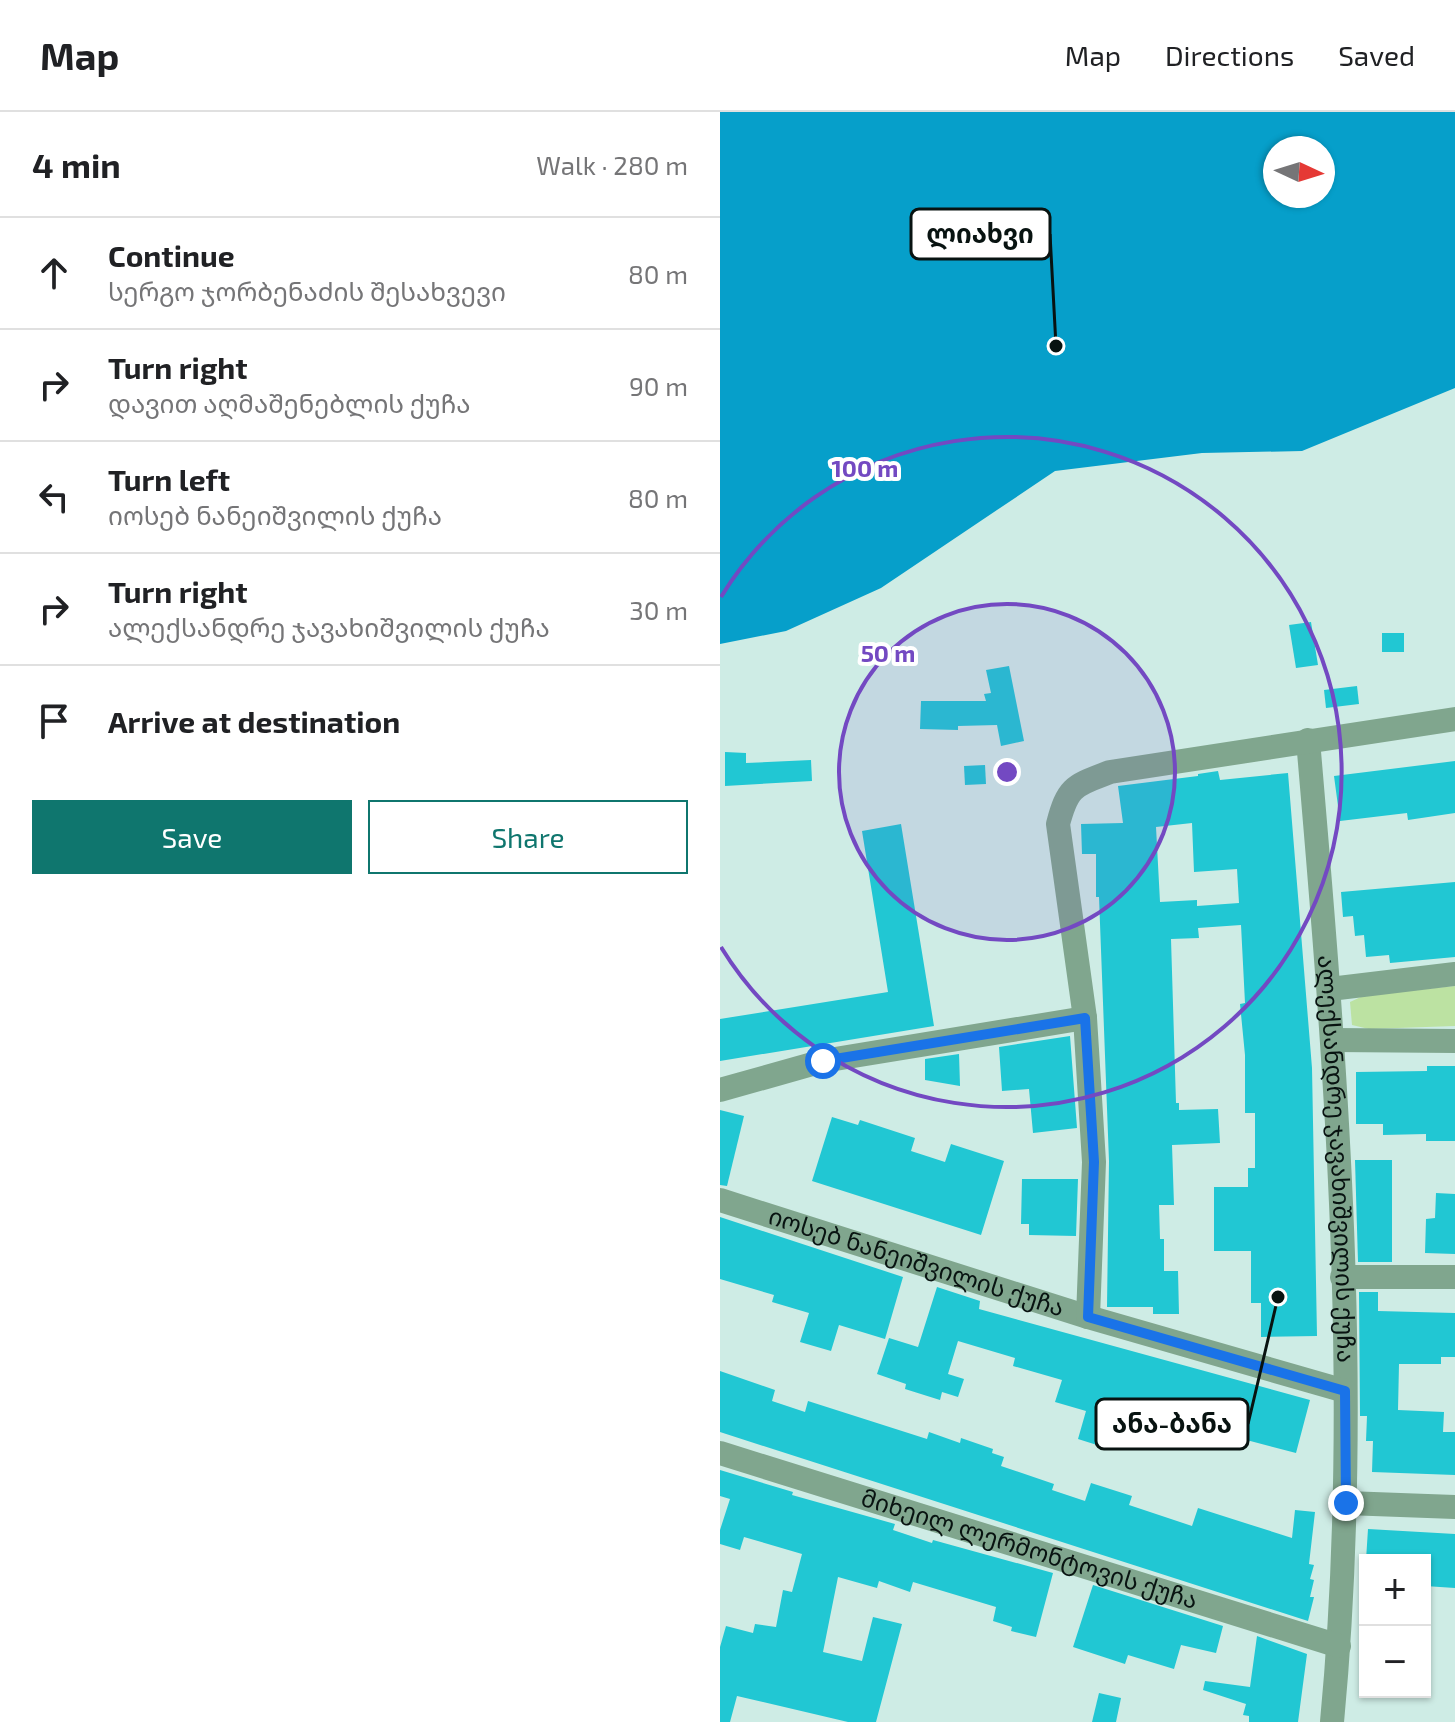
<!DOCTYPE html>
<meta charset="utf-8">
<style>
:root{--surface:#fff;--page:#f2f2f2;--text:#202124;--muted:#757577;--line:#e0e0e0;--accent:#0f766e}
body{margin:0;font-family:"Exo 2","Noto Sans Georgian",sans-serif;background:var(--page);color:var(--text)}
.controls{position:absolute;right:24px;bottom:24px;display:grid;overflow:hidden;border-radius:0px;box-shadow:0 2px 6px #0004}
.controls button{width:72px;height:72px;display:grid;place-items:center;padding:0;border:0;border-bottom:2px solid var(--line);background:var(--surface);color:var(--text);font:40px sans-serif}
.compass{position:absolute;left:543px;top:24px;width:72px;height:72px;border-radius:50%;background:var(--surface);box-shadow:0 2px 6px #0004;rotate:94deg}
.stop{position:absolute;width:24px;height:24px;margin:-18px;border:6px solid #1a73e8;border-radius:50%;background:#fff}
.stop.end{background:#1a73e8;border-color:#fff;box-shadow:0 2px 8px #0008}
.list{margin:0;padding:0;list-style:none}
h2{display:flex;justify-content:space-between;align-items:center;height:104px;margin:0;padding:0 32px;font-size:34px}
h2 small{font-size:26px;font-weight:400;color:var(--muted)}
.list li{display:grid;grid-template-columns:52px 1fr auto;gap:24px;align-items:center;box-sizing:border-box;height:112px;padding:0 32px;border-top:2px solid var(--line)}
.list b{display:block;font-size:30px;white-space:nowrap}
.list p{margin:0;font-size:26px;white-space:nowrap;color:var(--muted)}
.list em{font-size:26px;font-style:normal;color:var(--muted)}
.actions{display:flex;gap:16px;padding:24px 32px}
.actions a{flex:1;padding:18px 0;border:2px solid var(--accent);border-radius:0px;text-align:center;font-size:28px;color:var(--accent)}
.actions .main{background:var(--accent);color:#fff}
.icon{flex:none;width:44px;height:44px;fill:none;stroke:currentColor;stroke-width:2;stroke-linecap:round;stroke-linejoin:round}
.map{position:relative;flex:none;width:735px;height:1610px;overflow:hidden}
header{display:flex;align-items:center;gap:48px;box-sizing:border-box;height:112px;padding:0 40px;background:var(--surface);border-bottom:2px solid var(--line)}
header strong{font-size:38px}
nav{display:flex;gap:44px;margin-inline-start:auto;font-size:28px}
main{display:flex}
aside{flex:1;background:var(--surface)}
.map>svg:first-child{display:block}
.green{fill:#bce2a2}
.water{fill:#069fca;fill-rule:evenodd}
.building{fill:#21c7d3;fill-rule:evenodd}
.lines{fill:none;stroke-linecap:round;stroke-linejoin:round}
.minor{stroke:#80a68e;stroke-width:24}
.route{stroke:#1a73e8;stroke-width:10}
.ring{fill:none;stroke:#7349c2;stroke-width:4}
.labels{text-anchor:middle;stroke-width:8;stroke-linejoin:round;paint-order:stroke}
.street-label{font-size:24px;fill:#081311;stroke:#fff}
.centre{fill:#7349c2;stroke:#fff;stroke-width:4}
.ring-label{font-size:24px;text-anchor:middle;font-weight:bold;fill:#7349c2;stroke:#fff;stroke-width:8;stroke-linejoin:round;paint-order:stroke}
.leader{fill:none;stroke:#081311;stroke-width:3}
.callout-dot{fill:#081311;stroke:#fff;stroke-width:3}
.callout{fill:#fff;stroke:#081311;stroke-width:3}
.callout-label{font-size:26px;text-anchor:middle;font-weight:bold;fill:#081311}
</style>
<header>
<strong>Map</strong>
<nav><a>Map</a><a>Directions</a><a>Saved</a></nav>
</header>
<main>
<aside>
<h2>4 min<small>Walk · 280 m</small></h2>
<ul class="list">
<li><svg class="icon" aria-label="ahead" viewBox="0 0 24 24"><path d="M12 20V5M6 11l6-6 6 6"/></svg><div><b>Continue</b><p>სერგო ჯორბენაძის შესახვევი</p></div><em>80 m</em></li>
<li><svg class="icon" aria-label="right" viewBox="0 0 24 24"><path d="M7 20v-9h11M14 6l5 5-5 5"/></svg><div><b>Turn right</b><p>დავით აღმაშენებლის ქუჩა</p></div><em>90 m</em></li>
<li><svg class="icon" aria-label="left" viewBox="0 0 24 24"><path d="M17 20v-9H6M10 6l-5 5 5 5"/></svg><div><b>Turn left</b><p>იოსებ ნანეიშვილის ქუჩა</p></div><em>80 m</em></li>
<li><svg class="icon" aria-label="right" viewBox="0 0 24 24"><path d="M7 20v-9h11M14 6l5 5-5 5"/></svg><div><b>Turn right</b><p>ალექსანდრე ჯავახიშვილის ქუჩა</p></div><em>30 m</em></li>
<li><svg class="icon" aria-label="arrive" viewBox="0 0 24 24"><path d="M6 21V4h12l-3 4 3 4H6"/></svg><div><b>Arrive at destination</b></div></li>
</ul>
<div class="actions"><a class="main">Save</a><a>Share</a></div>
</aside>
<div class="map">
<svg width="735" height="1610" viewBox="0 0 735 1610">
<rect width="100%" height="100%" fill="#ceece5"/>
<path class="green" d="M735,874V914L649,917L632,913L630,890L645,883Z"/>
<path class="water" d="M0,0H735V276L582,339L482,341L335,359L161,476L66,519L0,532ZM555,36H603V84H555Z"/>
<g class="building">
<path d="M591,510L598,553L576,556L569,513Z"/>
<rect x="662" y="521" width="22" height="19"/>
<path d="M289,554L304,629L281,634L277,613L238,614V618L200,617L201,589H266L264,582L271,581L266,558Z"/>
<path d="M637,574L639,592L606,596L604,578Z"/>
<path d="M5,640L26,641V651L91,648L92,669L5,674Z"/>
<path d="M735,649V701L688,708L687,701L620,709L614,664Z"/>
<path d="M265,653L266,672L245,673L244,654Z"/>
<path d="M498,659L500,668L568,661L592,956L597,1224L541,1225V1191H531V1139H494V1075H528V1056H535V1001H525V943L520,892L525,891L521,813L478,816L479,826L451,827L456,991H459V998L498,997L500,1031L452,1033L454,1093H439L440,1127H444V1159H458L459,1202H433V1195H387L389,1049L379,785H376V742H362L361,712L403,711L398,674L478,664V662ZM472,711L474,760L517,757L519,791L477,794V788L440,790L436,715Z"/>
<path d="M181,712L214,914L0,949V907L168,880L142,719Z"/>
<path d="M735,770V845L670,851L669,843L646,845L644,823L635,824L633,804L623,805L621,780Z"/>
<path d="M350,924L357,1016L313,1021L309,977L282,979L279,935Z"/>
<path d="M239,942L240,974L205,968V947Z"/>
<path d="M707,954H735V1029H706V1022L663,1023V1012H636V960L707,959Z"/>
<path d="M0,998L24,1004L7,1074L0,1073Z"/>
<path d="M112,1005L138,1013L140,1008L195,1026L191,1039L225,1050L231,1032L284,1049L261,1123L92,1069Z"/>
<path d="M635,1048H672V1150H638Z"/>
<path d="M302,1067H358L356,1124L309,1123V1112H301Z"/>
<path d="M716,1081L735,1082V1142L705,1141L706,1107L715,1106Z"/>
<path d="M0,1105L183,1165L165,1227L119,1213L111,1239L80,1230L89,1201L52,1190L54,1183L0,1167Z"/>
<path d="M217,1175L260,1189L259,1197L590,1288L576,1341L519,1326L516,1338L492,1332L493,1328L386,1301L377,1333L358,1327L366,1299L335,1290L342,1268L293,1254L295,1246L238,1229L228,1262L244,1267L238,1285L222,1280L220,1288L185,1277L186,1272L157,1262L169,1226L198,1235Z"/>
<path d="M639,1180H658V1199L735,1201V1245H721V1252H679L678,1298L724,1300L723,1320H735V1363L652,1360L653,1329H646L647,1304H640Z"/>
<path d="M0,1259L55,1278L52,1289L85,1300L88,1289L207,1327L209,1320L240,1331L241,1326L273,1337L272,1341L284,1345L281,1354L334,1372L332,1378L365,1389L371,1371L412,1384L409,1393L472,1414L478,1396L572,1426L575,1398L595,1400L589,1452L594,1453L590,1467L594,1468L590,1485H594L588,1509L0,1320Z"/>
<path d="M0,1358L73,1380L72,1383L175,1412L173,1418L212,1431L213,1428L333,1461L316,1525L291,1519L292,1515L273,1509L276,1495L193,1470L190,1480L159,1469L157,1476L118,1465L103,1540L142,1549L153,1505L182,1512L156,1610H128L17,1584L10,1610H0V1535L6,1514L33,1521L35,1512L56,1515L63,1478L72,1480L82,1442L24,1425L20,1438L0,1432V1418L10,1387L0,1384Z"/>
<path d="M648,1417L735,1422V1476L705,1474V1448H646Z"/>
<path d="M373,1473L503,1514L496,1541L461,1533L454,1557L408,1543L405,1552L353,1535Z"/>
<path d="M537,1524L587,1542L578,1610H529V1604L523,1603L526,1592L483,1578L485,1569L530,1575Z"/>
<path d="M379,1581L401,1586L396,1610H372Z"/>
</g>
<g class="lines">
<g class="minor">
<path id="s1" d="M588,628C616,953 643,1284 612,1610"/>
<path d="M610,877L735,862"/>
<path d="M614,928L735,929"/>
<path d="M0,978L103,949L365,906"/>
<path id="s2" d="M0,1088L368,1205L625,1279"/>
<path d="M622,1165H735"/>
<path d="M368,1205L374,1050L365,906L338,712C348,674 354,674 390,660L735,607"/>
<path id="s3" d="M0,1341L619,1534"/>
<path d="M626,1391L735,1395"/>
</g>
</g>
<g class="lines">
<path class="route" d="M103,949L365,906L374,1050L368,1205L625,1279L626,1391"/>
</g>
<circle cx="287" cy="660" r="168" fill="#7349c2" fill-opacity=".12"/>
<g class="ring">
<circle cx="287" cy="660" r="168"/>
<path d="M1 485A335 335 0 1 1 1 835"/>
</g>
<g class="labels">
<g class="street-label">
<text dy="8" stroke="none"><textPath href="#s1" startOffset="420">ალექსანდრე ჯავახიშვილის ქუჩა</textPath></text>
<text dy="8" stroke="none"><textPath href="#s2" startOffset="206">იოსებ ნანეიშვილის ქუჩა</textPath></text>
<text dy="8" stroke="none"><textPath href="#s3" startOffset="324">მიხეილ ლერმონტოვის ქუჩა</textPath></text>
</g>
</g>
<circle cx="287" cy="660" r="12" class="centre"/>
<g class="ring-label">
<text x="145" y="365">100 m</text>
<text x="168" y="550">50 m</text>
</g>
<path class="leader" d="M336 234L330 122M558 1185L528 1312"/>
<g class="callout-dot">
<circle cx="336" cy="234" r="8"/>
<circle cx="558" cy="1185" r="8"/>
</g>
<g class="callout">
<rect x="191" y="97" width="139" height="50" rx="8"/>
<rect x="376" y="1287" width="152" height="50" rx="8"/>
</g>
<g class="callout-label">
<text x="260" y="131">ლიახვი</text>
<text x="452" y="1321">ანა-ბანა</text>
</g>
</svg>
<div class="controls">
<button>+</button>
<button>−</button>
</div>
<svg class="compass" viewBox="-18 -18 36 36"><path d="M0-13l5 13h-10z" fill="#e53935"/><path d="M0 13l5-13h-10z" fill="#757577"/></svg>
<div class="stop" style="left:103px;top:949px"></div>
<div class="stop end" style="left:626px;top:1391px"></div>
</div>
</main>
